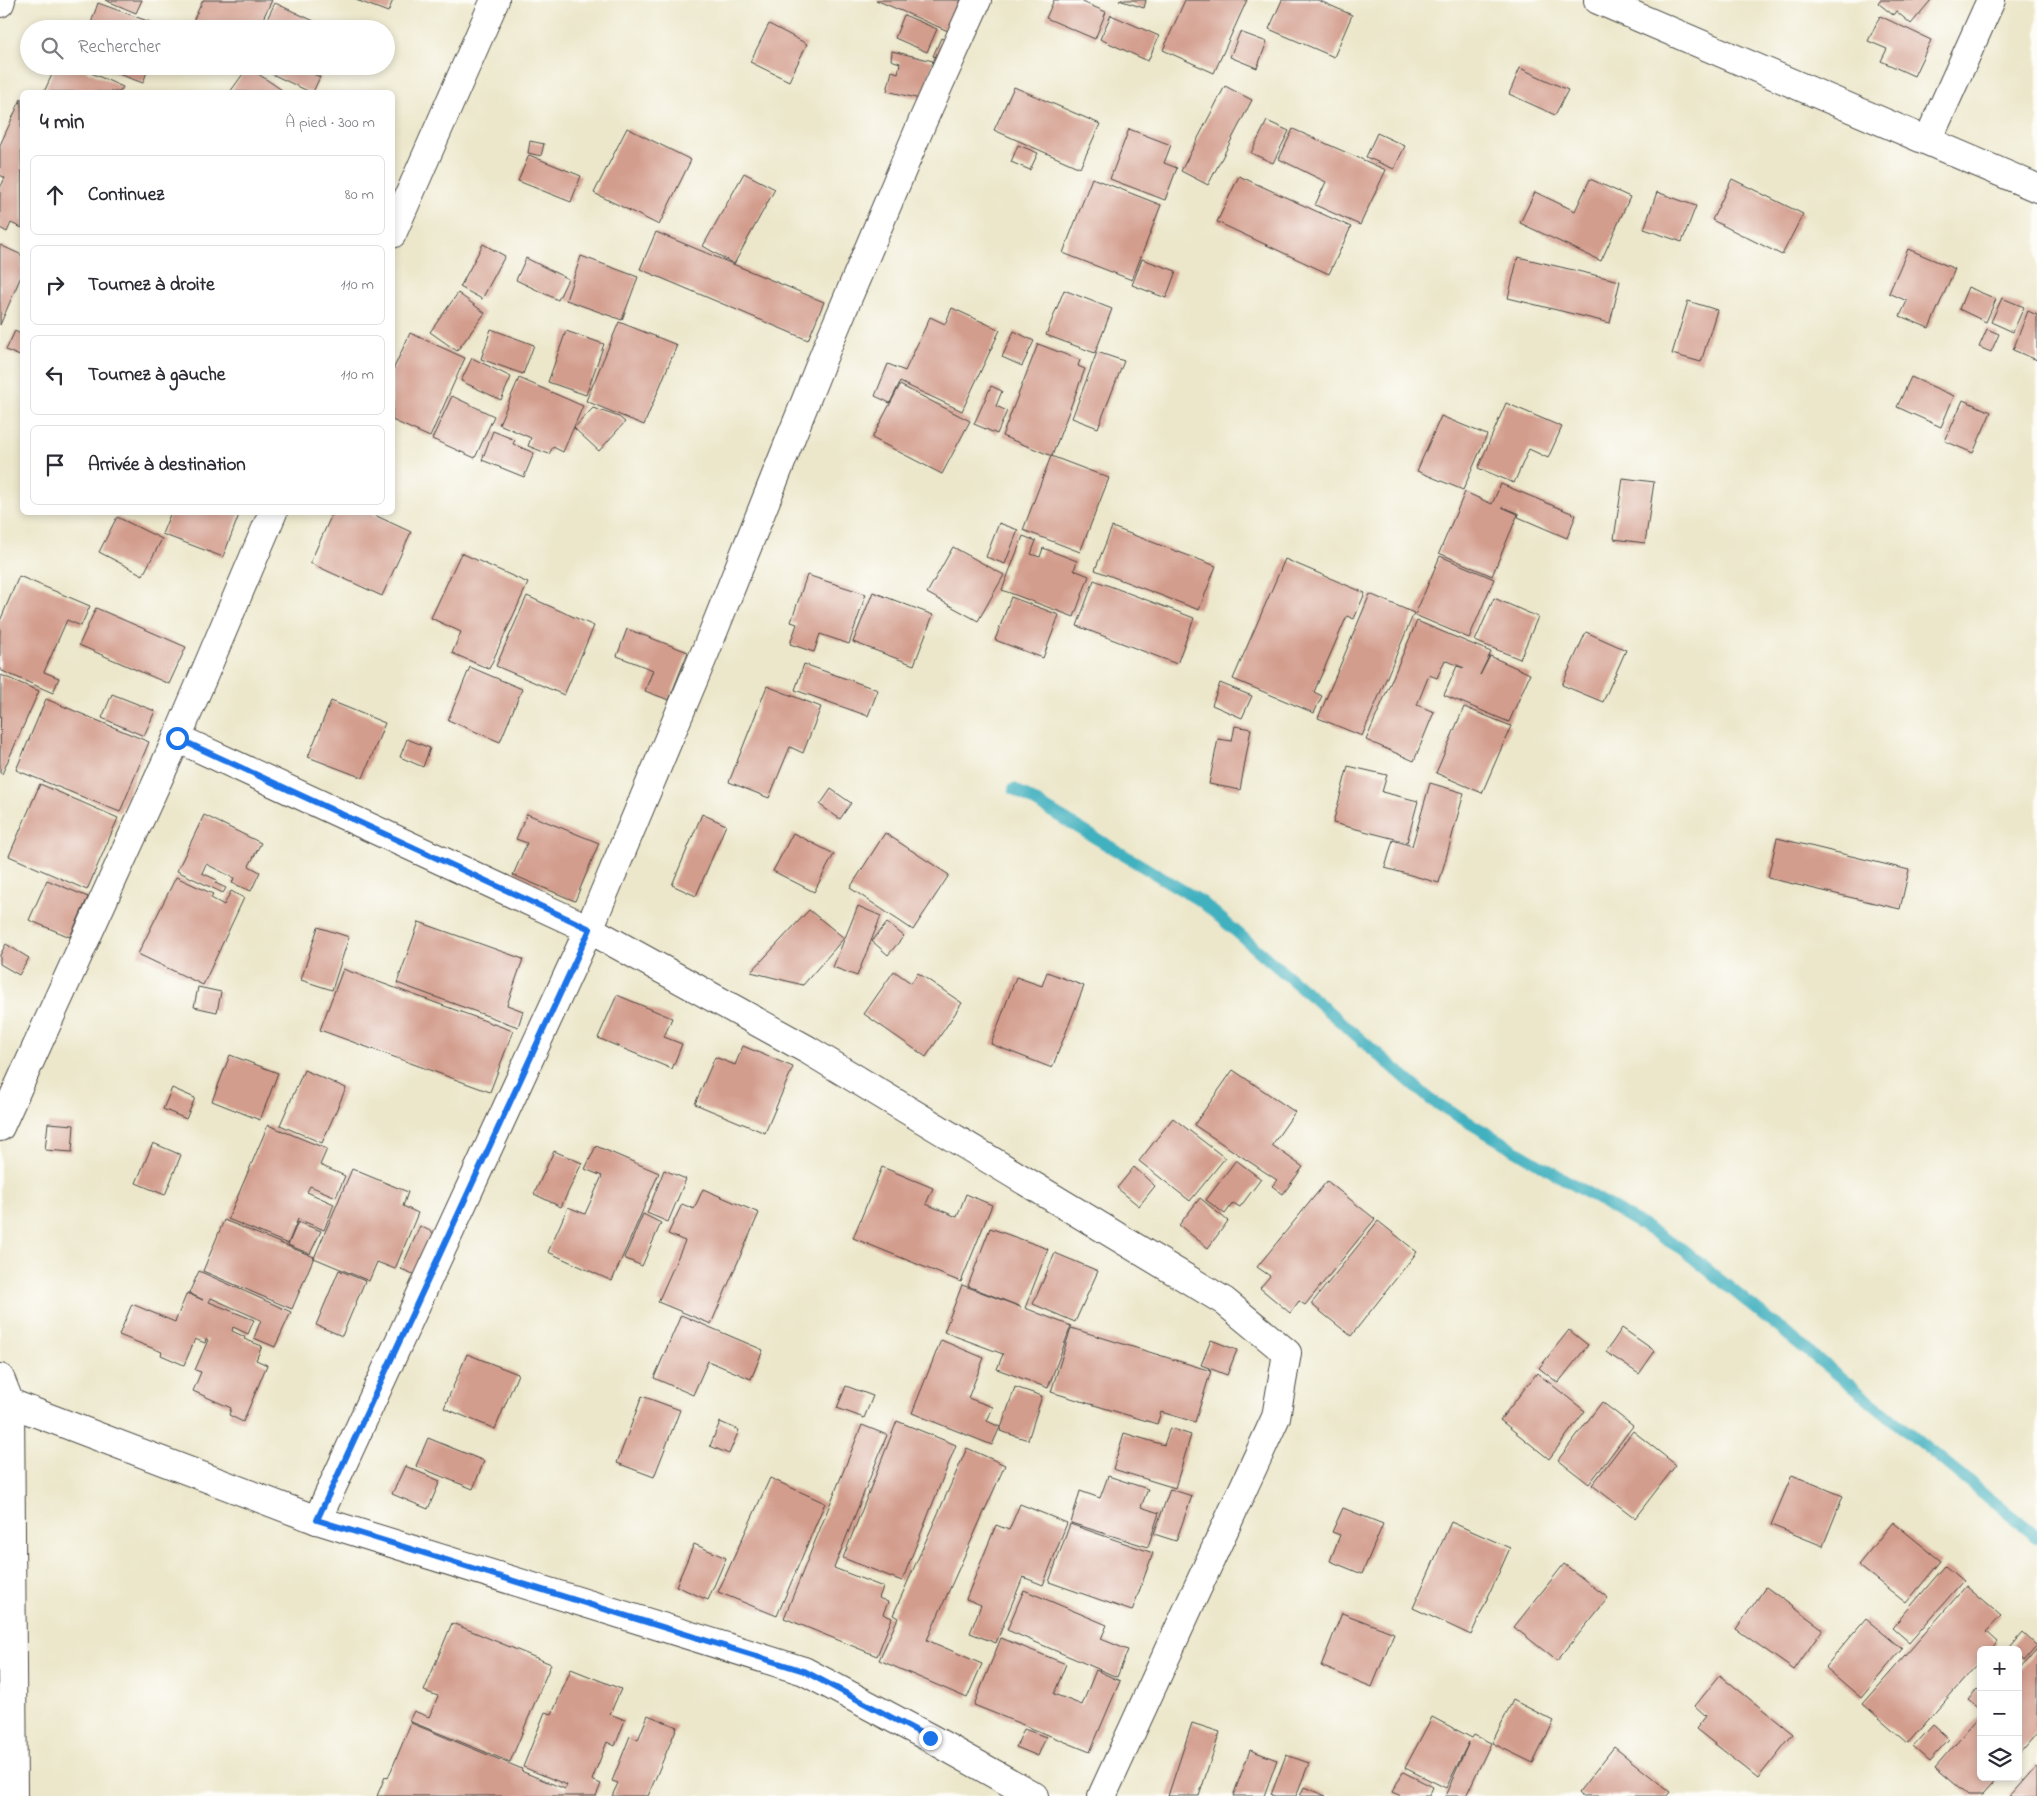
<!DOCTYPE html>
<html lang="fr">
<meta charset="utf-8">
<style>
:root{--surface:#fff;--page:#f7f7f7;--text:#2b2b33;--muted:#7c7c81;--line:#e1e1e2}
body{margin:0;font-family:"Indie Flower",sans-serif;background:var(--page);color:var(--text)}
.controls{position:absolute;right:15px;bottom:15px;display:grid;overflow:hidden;border-radius:8px;box-shadow:0 2px 8px #0003}
.controls button{width:45px;height:45px;display:grid;place-items:center;padding:0;border:0;border-bottom:1px solid var(--line);background:var(--surface);color:var(--text);font:25px sans-serif}
.stop{position:absolute;width:15px;height:15px;margin:-11px;border:4px solid #1a73e8;border-radius:50%;background:#fff}
.stop.end{background:#1a73e8;border-color:#fff;box-shadow:0 1px 5px #0008}
.list{margin:0;padding:0;list-style:none}
h2{display:flex;justify-content:space-between;align-items:center;height:65px;margin:0;padding:0 20px;font-size:21px}
h2 small{font-size:16px;font-weight:400;color:var(--muted)}
.list li{display:grid;grid-template-columns:32px 1fr auto;gap:15px;align-items:center;box-sizing:border-box;height:80px;margin:0 10px 10px;padding:0 10px;border:1px solid var(--line);border-radius:8px}
.list b{display:block;font-size:19px;white-space:nowrap}
.list em{font-size:16px;font-style:normal;color:var(--muted)}
.icon{flex:none;width:28px;height:28px;fill:none;stroke:currentColor;stroke-width:2;stroke-linecap:round;stroke-linejoin:round}
.map{position:relative;flex:none;width:2037px;height:1796px;overflow:hidden}
.search{position:absolute;background:var(--surface);box-shadow:0 2px 8px #0003;left:20px;top:20px;width:375px;height:55px;display:flex;align-items:center;gap:12px;box-sizing:border-box;padding:0 18px;border-radius:28px;color:var(--muted);font-size:19px}
.panel{position:absolute;background:var(--surface);box-shadow:0 2px 8px #0003;left:20px;top:90px;width:375px;height:425px;border-radius:8px}
.map>svg:first-child{display:block}
.lines{fill:none;stroke-linecap:round;stroke-linejoin:round}
.stream{stroke:#43b1bf;stroke-width:12}
.building{fill:#d39d8d}
.street-casing{stroke:#484743;stroke-width:30}
.street{stroke:#fff;stroke-width:28}
.route{stroke:#1a73e8;stroke-width:6}
</style>
<div class="map">
<svg width="2037" height="1796" viewBox="0 0 2037 1796">
<rect width="100%" height="100%" fill="#fdfcf7"/>
<filter id="ink" filterUnits="userSpaceOnUse"><feTurbulence type="fractalNoise" baseFrequency=".02" numOctaves="2"/><feDisplacementMap in="SourceGraphic" scale="10" xChannelSelector="R" yChannelSelector="G"/><feConvolveMatrix kernelMatrix="1 2 1 2 8 2 1 2 1" color-interpolation-filters="sRGB"/></filter>
<filter id="wash" filterUnits="userSpaceOnUse"><feTurbulence type="fractalNoise" baseFrequency=".0096" numOctaves="4" result="noise"/><feDisplacementMap in="SourceGraphic" scale="20" xChannelSelector="R" yChannelSelector="G"/><feGaussianBlur stdDeviation="1.12" result="paint"/><feColorMatrix in="noise" values="0 0 0 0 0 0 0 0 0 0 0 0 0 0 0 0 0 1.4 0 .05"/><feComposite in="paint" operator="in"/></filter>
<g filter="url(#wash)">
<rect width="100%" height="100%" fill="#ece7cb"/>
<g class="lines">
<path class="stream" d="M1014,789L1202,902L1431,1100L1682,1249L2037,1537"/>
</g>
<g id="blocks">
<g class="building">
<path d="M105,0H142L136,13Z"/>
<path d="M203,0H272L258,29H199L197,28L199,23L193,21Z"/>
<path d="M356,0H393L388,12Z"/>
<path d="M876,0H961L948,31Z"/>
<path d="M1054,0H1078L1106,12L1095,39L1046,18Z"/>
<path d="M1119,0H1146L1144,8Z"/>
<path d="M1185,0H1247L1214,73L1163,50Z"/>
<path d="M1282,0H1318L1352,15L1334,57L1269,29Z"/>
<path d="M1880,0H1931L1911,24L1896,11L1893,15L1878,3Z"/>
<path d="M98,3L164,27L163,29H89Z"/>
<path d="M275,3L331,29H262Z"/>
<path d="M904,15L937,29L927,52L895,38Z"/>
<path d="M1111,15L1159,36L1148,61L1100,39Z"/>
<path d="M1880,16L1931,40L1914,76L1881,61L1887,49L1868,41Z"/>
<path d="M769,24L807,44L789,81L750,62Z"/>
<path d="M1240,32L1267,42L1257,68L1230,57Z"/>
<path d="M941,38L952,43L945,60L933,56Z"/>
<path d="M892,51L933,61L924,100L887,91L892,71L898,73L900,63L891,60Z"/>
<path d="M56,66H75L123,87L120,92H44Z"/>
<path d="M97,66H149L143,83Z"/>
<path d="M255,66H305L303,69L320,77L313,92H310Z"/>
<path d="M248,67L282,90L281,92H230Z"/>
<path d="M1520,68L1568,90L1555,115L1509,94Z"/>
<path d="M1225,86L1252,100L1208,185L1181,171Z"/>
<path d="M1014,87L1100,124L1080,168L994,130Z"/>
<path d="M21,99L22,228L11,223L7,232L0,228V188L5,178L0,175V145Z"/>
<path d="M1267,121L1289,131L1273,163L1251,153Z"/>
<path d="M627,128L691,160L659,225L594,193Z"/>
<path d="M1129,129L1171,145L1164,163L1177,168L1165,200L1110,179Z"/>
<path d="M1293,129L1386,170L1360,225L1315,205L1326,182L1279,159Z"/>
<path d="M1377,133L1405,146L1394,169L1366,157Z"/>
<path d="M530,141L544,144L541,156L528,153Z"/>
<path d="M1018,145L1038,153L1030,170L1011,162Z"/>
<path d="M529,155L581,176L571,202L518,181Z"/>
<path d="M744,173L775,189L734,264L703,246Z"/>
<path d="M1239,176L1351,227L1329,274L1217,222Z"/>
<path d="M1092,178L1161,205L1132,280L1063,253Z"/>
<path d="M1590,179L1630,197L1601,261L1520,223L1535,192L1575,211Z"/>
<path d="M1732,179L1803,214L1782,255L1712,220Z"/>
<path d="M1657,192L1696,206L1682,242L1644,229Z"/>
<path d="M656,232L824,302L808,340L640,269Z"/>
<path d="M483,244L505,256L482,299L460,287Z"/>
<path d="M0,245L22,255V274L0,325Z"/>
<path d="M1908,249L1955,269L1929,328L1900,316L1907,301L1889,293Z"/>
<path d="M581,256L638,277L622,320L566,300Z"/>
<path d="M1518,257L1620,281L1610,323L1508,298Z"/>
<path d="M526,258L568,279L558,300L516,280Z"/>
<path d="M1142,259L1176,271L1166,298L1132,285Z"/>
<path d="M1968,287L1996,299L1986,322L1959,309Z"/>
<path d="M1064,290L1112,309L1095,353L1046,335Z"/>
<path d="M458,293L485,313L457,351L430,332Z"/>
<path d="M2002,298L2024,307L2013,332L1991,322Z"/>
<path d="M1688,301L1717,310L1701,362L1672,354Z"/>
<path d="M952,308L1000,330L962,411L900,382L890,403L875,396L888,364L905,371L930,317L945,324Z"/>
<path d="M2028,311L2037,315V360L2013,350Z"/>
<path d="M619,322L677,345L644,425L586,401Z"/>
<path d="M491,329L534,345L523,374L481,359Z"/>
<path d="M1987,329L1999,334L1991,352L1979,347Z"/>
<path d="M15,331L22,335V357L6,350Z"/>
<path d="M566,331L604,344L586,395L548,382Z"/>
<path d="M1014,331L1034,341L1022,366L1002,357Z"/>
<path d="M410,333L465,358L430,437L392,420V372Z"/>
<path d="M1038,344L1080,360L1078,366L1085,369L1052,456L1002,436Z"/>
<path d="M1097,352L1124,361L1098,428L1072,418Z"/>
<path d="M472,358L511,377L501,400L461,381Z"/>
<path d="M1911,377L1954,396L1941,427L1897,407Z"/>
<path d="M519,378L583,406L563,452L553,447L549,454L528,446L531,438L499,424Z"/>
<path d="M900,385L970,421L942,474L872,438Z"/>
<path d="M991,386L1002,391L996,406L1007,411L997,434L974,424Z"/>
<path d="M452,396L494,416L475,458L432,439Z"/>
<path d="M1963,400L1991,412L1973,453L1945,441Z"/>
<path d="M1506,403L1562,427L1548,458L1529,449L1514,483L1478,468Z"/>
<path d="M593,408L619,417L625,422L599,451L574,428Z"/>
<path d="M1441,416L1487,435L1463,490L1417,471Z"/>
<path d="M493,431L515,440L513,444L534,453L524,477L482,460Z"/>
<path d="M1051,456L1109,478L1080,552L1023,530Z"/>
<path d="M1623,478L1654,482L1645,543L1614,539Z"/>
<path d="M1501,484L1576,515L1567,538L1518,517L1519,514L1502,507L1518,514L1492,576L1439,553L1465,492L1492,504Z"/>
<path d="M171,512H240L223,557L162,534Z"/>
<path d="M333,512H368L411,532L382,596L310,563Z"/>
<path d="M117,517L162,539L143,575L99,552Z"/>
<path d="M999,523L1018,530L1005,564L986,557Z"/>
<path d="M1112,527L1216,566L1199,610L1095,570Z"/>
<path d="M1023,536L1036,541L1031,554L1040,557L1043,548L1077,561L1074,570L1089,576L1074,617L1002,590Z"/>
<path d="M953,547L1004,575L978,621L927,593Z"/>
<path d="M461,553L528,583L489,669L452,653L461,632L431,618Z"/>
<path d="M1440,556L1494,579L1469,638L1415,615Z"/>
<path d="M1285,559L1365,593L1354,619L1347,616L1314,692L1322,696L1314,713L1233,679Z"/>
<path d="M807,575L866,594L849,644L820,634L814,652L790,644L797,624L791,622Z"/>
<path d="M19,576L90,606L81,626L67,620L44,672L59,678L53,693L0,670V621Z"/>
<path d="M1094,580L1194,618L1177,664L1077,626Z"/>
<path d="M873,592L933,615L914,665L853,642Z"/>
<path d="M1370,594L1414,613L1362,736L1318,718Z"/>
<path d="M527,596L594,626L564,695L496,666Z"/>
<path d="M1011,597L1059,615L1043,658L995,640Z"/>
<path d="M1494,598L1538,617L1520,659L1475,641Z"/>
<path d="M96,608L186,647L169,684L79,645Z"/>
<path d="M1417,621L1491,652L1480,675L1490,656L1530,674L1509,722L1444,695L1457,666L1464,668L1445,660L1437,678L1429,675L1417,705L1434,712L1414,761L1366,740Z"/>
<path d="M627,629L688,652L669,700L645,691L653,670L617,656Z"/>
<path d="M1586,632L1626,650L1603,702L1562,685Z"/>
<path d="M804,664L878,690L868,716L795,690Z"/>
<path d="M470,667L522,689L500,742L448,720Z"/>
<path d="M1,675L39,691L2,774L0,773Z"/>
<path d="M1220,683L1252,696L1242,718L1212,705Z"/>
<path d="M767,686L821,707L803,753L790,747L769,798L729,782Z"/>
<path d="M112,694L155,711L144,736L102,718Z"/>
<path d="M46,699L149,742L120,812L16,770Z"/>
<path d="M331,701L385,723L363,778L308,757Z"/>
<path d="M1464,707L1511,726L1482,793L1436,773Z"/>
<path d="M1235,726L1251,729L1240,790L1209,784L1218,739L1232,741Z"/>
<path d="M407,739L430,748L423,767L400,757Z"/>
<path d="M1348,766L1387,775L1382,792L1418,801L1407,842L1333,823Z"/>
<path d="M1430,783L1464,793L1439,883L1385,868L1393,840L1412,846Z"/>
<path d="M40,784L118,818L87,890L9,856Z"/>
<path d="M831,789L851,803L840,819L820,805Z"/>
<path d="M527,814L599,843L575,901L513,875L527,843L516,839Z"/>
<path d="M702,814L726,825L696,896L672,885Z"/>
<path d="M204,815L261,843L249,866L260,872L251,891L232,883L234,878L206,864L202,873L217,880L215,883L226,888L223,893L177,871Z"/>
<path d="M793,833L834,854L814,892L773,871Z"/>
<path d="M885,833L949,875L913,930L850,888Z"/>
<path d="M1777,838L1909,870L1900,909L1768,878Z"/>
<path d="M176,877L213,894L211,898L224,905L231,891L244,898L203,985L138,954Z"/>
<path d="M47,880L88,897L70,937L29,920Z"/>
<path d="M858,906L881,916L857,976L833,967Z"/>
<path d="M809,910L844,938L803,985L751,972Z"/>
<path d="M419,922L523,959L507,1005L523,1011L518,1027L397,983Z"/>
<path d="M887,923L904,936L888,955L872,941Z"/>
<path d="M318,927L349,937L332,990L301,980Z"/>
<path d="M6,944L29,958L19,975L0,964V955Z"/>
<path d="M343,969L513,1031L490,1092L320,1030Z"/>
<path d="M894,971L911,983L918,973L962,1003L926,1057L864,1014Z"/>
<path d="M1047,972L1084,986L1052,1068L991,1044L1016,977L1042,986Z"/>
<path d="M198,987L221,992L217,1012L194,1007Z"/>
<path d="M617,995L672,1018L664,1037L682,1044L672,1069L598,1038Z"/>
<path d="M743,1046L793,1067L765,1133L695,1104L715,1057L735,1065Z"/>
<path d="M230,1055L278,1073L260,1120L212,1101Z"/>
<path d="M304,1070L346,1088L322,1143L280,1125Z"/>
<path d="M1233,1070L1295,1112L1272,1145L1303,1167L1283,1194L1272,1186L1277,1180L1194,1125Z"/>
<path d="M172,1088L195,1098L186,1119L163,1109Z"/>
<path d="M1173,1118L1225,1158L1190,1201L1139,1161Z"/>
<path d="M48,1123L74,1125L72,1152L45,1150Z"/>
<path d="M268,1125L327,1149L320,1165L345,1176L336,1197L310,1186L307,1192L334,1204L324,1230L298,1219L288,1244L228,1219Z"/>
<path d="M153,1143L181,1155L165,1195L136,1183Z"/>
<path d="M596,1146L659,1173L612,1281L548,1252L568,1207L585,1214L602,1176L585,1169Z"/>
<path d="M554,1151L582,1163L561,1207L534,1194Z"/>
<path d="M1236,1160L1261,1179L1240,1207L1233,1203L1225,1214L1206,1200Z"/>
<path d="M882,1167L933,1188L926,1204L957,1217L966,1194L992,1205L961,1282L853,1238Z"/>
<path d="M1134,1167L1155,1186L1139,1206L1117,1188Z"/>
<path d="M352,1169L408,1192L403,1206L418,1213L395,1269L377,1262L369,1281L314,1258Z"/>
<path d="M664,1170L686,1179L668,1222L647,1213Z"/>
<path d="M1327,1181L1375,1219L1305,1305L1299,1301L1290,1313L1260,1288L1270,1276L1257,1267Z"/>
<path d="M703,1189L759,1213L711,1324L658,1302L685,1241L668,1234L682,1204L694,1209Z"/>
<path d="M1200,1198L1228,1221L1208,1248L1179,1225Z"/>
<path d="M643,1214L661,1223L642,1266L624,1258Z"/>
<path d="M224,1220L314,1257L292,1309L203,1271Z"/>
<path d="M1378,1221L1417,1252L1351,1336L1311,1304Z"/>
<path d="M298,1222L321,1231L310,1254L288,1245Z"/>
<path d="M420,1226L434,1233L416,1275L401,1269Z"/>
<path d="M990,1228L1048,1249L1025,1308L1071,1326L1048,1388L997,1369L1003,1354L944,1332L962,1285L1021,1307L968,1286Z"/>
<path d="M1055,1253L1098,1271L1075,1322L1033,1304Z"/>
<path d="M339,1270L365,1281L342,1336L316,1325Z"/>
<path d="M199,1271L291,1312L275,1347L254,1338L261,1320L211,1298L209,1302L254,1320L248,1334L233,1327L232,1331L245,1337L244,1339L262,1346L256,1360L267,1365L243,1422L229,1415L231,1408L193,1391L201,1372L195,1370L208,1340L206,1339L205,1343L195,1339L184,1365L161,1355L162,1352L119,1335L132,1304L175,1322L187,1293L203,1300L189,1293Z"/>
<path d="M681,1315L763,1350L751,1379L708,1361L693,1395L654,1378Z"/>
<path d="M1071,1328L1211,1371L1195,1422L1161,1412L1157,1424L1051,1392Z"/>
<path d="M1622,1328L1655,1351L1639,1374L1606,1352Z"/>
<path d="M1569,1330L1588,1345L1558,1383L1539,1368Z"/>
<path d="M941,1340L984,1358L968,1398L993,1407L987,1421L1000,1427L992,1445L912,1413Z"/>
<path d="M1211,1340L1237,1350L1227,1375L1201,1365Z"/>
<path d="M467,1354L518,1374L495,1429L444,1408Z"/>
<path d="M1537,1373L1585,1411L1549,1459L1500,1420Z"/>
<path d="M846,1386L873,1396L864,1418L837,1408Z"/>
<path d="M1015,1387L1042,1396L1028,1440L1000,1431Z"/>
<path d="M642,1396L680,1410L654,1477L617,1463Z"/>
<path d="M1602,1402L1633,1426L1589,1484L1558,1460Z"/>
<path d="M897,1421L956,1445L902,1581L843,1558Z"/>
<path d="M720,1422L739,1430L729,1454L710,1446Z"/>
<path d="M862,1425L887,1435L834,1568L883,1587L879,1598L888,1602L883,1614L892,1618L877,1656L784,1618Z"/>
<path d="M1170,1428L1191,1435L1175,1488L1113,1469L1124,1433L1164,1445Z"/>
<path d="M1633,1431L1676,1465L1635,1518L1592,1485Z"/>
<path d="M428,1438L484,1461L473,1489L416,1466Z"/>
<path d="M967,1448L1005,1465L927,1640L982,1664L967,1698L879,1660L898,1618L893,1615Z"/>
<path d="M405,1466L440,1481L428,1509L392,1494Z"/>
<path d="M1792,1475L1843,1496L1823,1546L1771,1525Z"/>
<path d="M1108,1476L1148,1489L1141,1507L1159,1513L1148,1547L1071,1523L1080,1491L1100,1498Z"/>
<path d="M770,1478L825,1503L777,1616L718,1592Z"/>
<path d="M1170,1489L1192,1496L1176,1541L1154,1534Z"/>
<path d="M1020,1504L1067,1523L1043,1585L1023,1577L996,1643L970,1633L981,1605L966,1599L996,1525L1009,1530Z"/>
<path d="M1343,1508L1383,1524L1362,1574L1330,1561L1340,1535L1332,1532Z"/>
<path d="M1451,1522L1510,1548L1471,1635L1413,1608Z"/>
<path d="M1893,1522L1941,1561L1906,1603L1858,1565Z"/>
<path d="M1070,1524L1153,1553L1132,1611L1049,1582Z"/>
<path d="M694,1544L726,1558L708,1600L676,1586Z"/>
<path d="M1564,1564L1608,1598L1557,1661L1514,1627Z"/>
<path d="M1945,1566L1963,1581L1909,1643L1892,1628Z"/>
<path d="M1966,1586L2001,1616L1986,1632L1997,1642L1990,1650H1981V1660L1908,1743L1863,1704Z"/>
<path d="M1766,1587L1823,1629L1794,1670L1736,1629Z"/>
<path d="M1024,1590L1107,1625L1101,1639L1128,1650L1117,1677L1007,1630Z"/>
<path d="M1342,1613L1394,1633L1372,1687L1321,1666Z"/>
<path d="M1866,1619L1902,1649L1861,1698L1825,1667Z"/>
<path d="M452,1623L551,1664L510,1762L409,1721L414,1711L429,1717L438,1696L424,1691Z"/>
<path d="M2023,1633L2037,1646L2024,1661L2018,1655V1650L2010,1648Z"/>
<path d="M1001,1638L1066,1664L1054,1694L1082,1705L1096,1670L1120,1681L1090,1752L974,1705Z"/>
<path d="M2037,1650V1733L2018,1755V1671Z"/>
<path d="M571,1669L621,1689L610,1714L625,1720L615,1746L607,1742L592,1780L601,1784L596,1796H377L385,1777L388,1778L411,1723L522,1769L521,1771L565,1789L567,1785L523,1767L545,1712L552,1714Z"/>
<path d="M1720,1675L1793,1734L1758,1778L1696,1729L1706,1716L1695,1706Z"/>
<path d="M1977,1689L1981,1692V1711L1968,1700Z"/>
<path d="M1513,1700L1554,1721L1533,1763L1492,1743Z"/>
<path d="M1981,1714V1777H1999L1982,1796H1969L1935,1767Z"/>
<path d="M648,1715L677,1727L648,1796H612L618,1783L612,1781L630,1736L638,1740Z"/>
<path d="M1432,1717L1472,1738L1474,1735L1491,1743L1466,1796H1445L1469,1742L1446,1788L1405,1768Z"/>
<path d="M1192,1723L1220,1732L1199,1796H1168Z"/>
<path d="M1933,1725L1949,1739L1929,1761L1913,1747Z"/>
<path d="M1024,1729L1046,1737L1038,1756L1016,1747Z"/>
<path d="M1614,1747L1670,1792L1667,1796H1581L1578,1793Z"/>
<path d="M1250,1750L1277,1760L1264,1796H1233Z"/>
<path d="M1286,1755L1309,1763L1296,1796H1275L1271,1795Z"/>
<path d="M2037,1764V1796H2009Z"/>
<path d="M1403,1772L1433,1787L1429,1796H1401L1392,1792Z"/>
<path d="M1304,1787L1326,1796H1300Z"/>
</g>
</g>
</g>
<g filter="url(#ink)">
<use href="#blocks" fill-opacity="0" stroke="#484743" stroke-width="1"/>
<g class="lines">
<defs>
<g id="street">
<path d="M1598,0L2037,188"/>
<path d="M0,3L1,0"/>
<path d="M1928,140L1991,0"/>
<path d="M392,234L495,0"/>
<path d="M177,738L589,929L808,1050L1224,1301L1287,1353L1276,1417L1102,1796"/>
<path d="M0,1127L177,738L273,512"/>
<path d="M0,1378L10,1403L13,1796"/>
<path d="M10,1403L317,1520L804,1671L930,1738L1034,1796"/>
<path d="M317,1520L589,929L706,650L830,340L924,118L977,0"/>
</g>
</defs>
<use href="#street" class="street-casing"/>
<use href="#street" class="street"/>
</g>
</g>
<g class="lines" filter="url(#ink)">
<path class="route" d="M177,738L590,929L317,1520L804,1671L930,1738"/>
</g>
</svg>
<div class="controls">
<button>+</button>
<button>−</button>
<button><svg class="icon" aria-label="layers" viewBox="0 0 24 24"><path d="M12 4l9 5-9 5-9-5zM3 14l9 5 9-5"/></svg></button>
</div>
<div class="stop" style="left:177px;top:738px"></div>
<div class="stop end" style="left:930px;top:1738px"></div>
<div class="search"><svg class="icon" aria-label="search" viewBox="0 0 24 24"><circle cx="10" cy="10" r="6"/><path d="M15 15l6 6"/></svg>Rechercher</div>
<section class="panel">
<h2>4 min<small>À pied · 300 m</small></h2>
<ul class="list">
<li><svg class="icon" aria-label="ahead" viewBox="0 0 24 24"><path d="M12 20V5M6 11l6-6 6 6"/></svg><div><b>Continuez</b></div><em>80 m</em></li>
<li><svg class="icon" aria-label="right" viewBox="0 0 24 24"><path d="M7 20v-9h11M14 6l5 5-5 5"/></svg><div><b>Tournez à droite</b></div><em>110 m</em></li>
<li><svg class="icon" aria-label="left" viewBox="0 0 24 24"><path d="M17 20v-9H6M10 6l-5 5 5 5"/></svg><div><b>Tournez à gauche</b></div><em>110 m</em></li>
<li><svg class="icon" aria-label="arrive" viewBox="0 0 24 24"><path d="M6 21V4h12l-3 4 3 4H6"/></svg><div><b>Arrivée à destination</b></div></li>
</ul>
</section>
</div>
